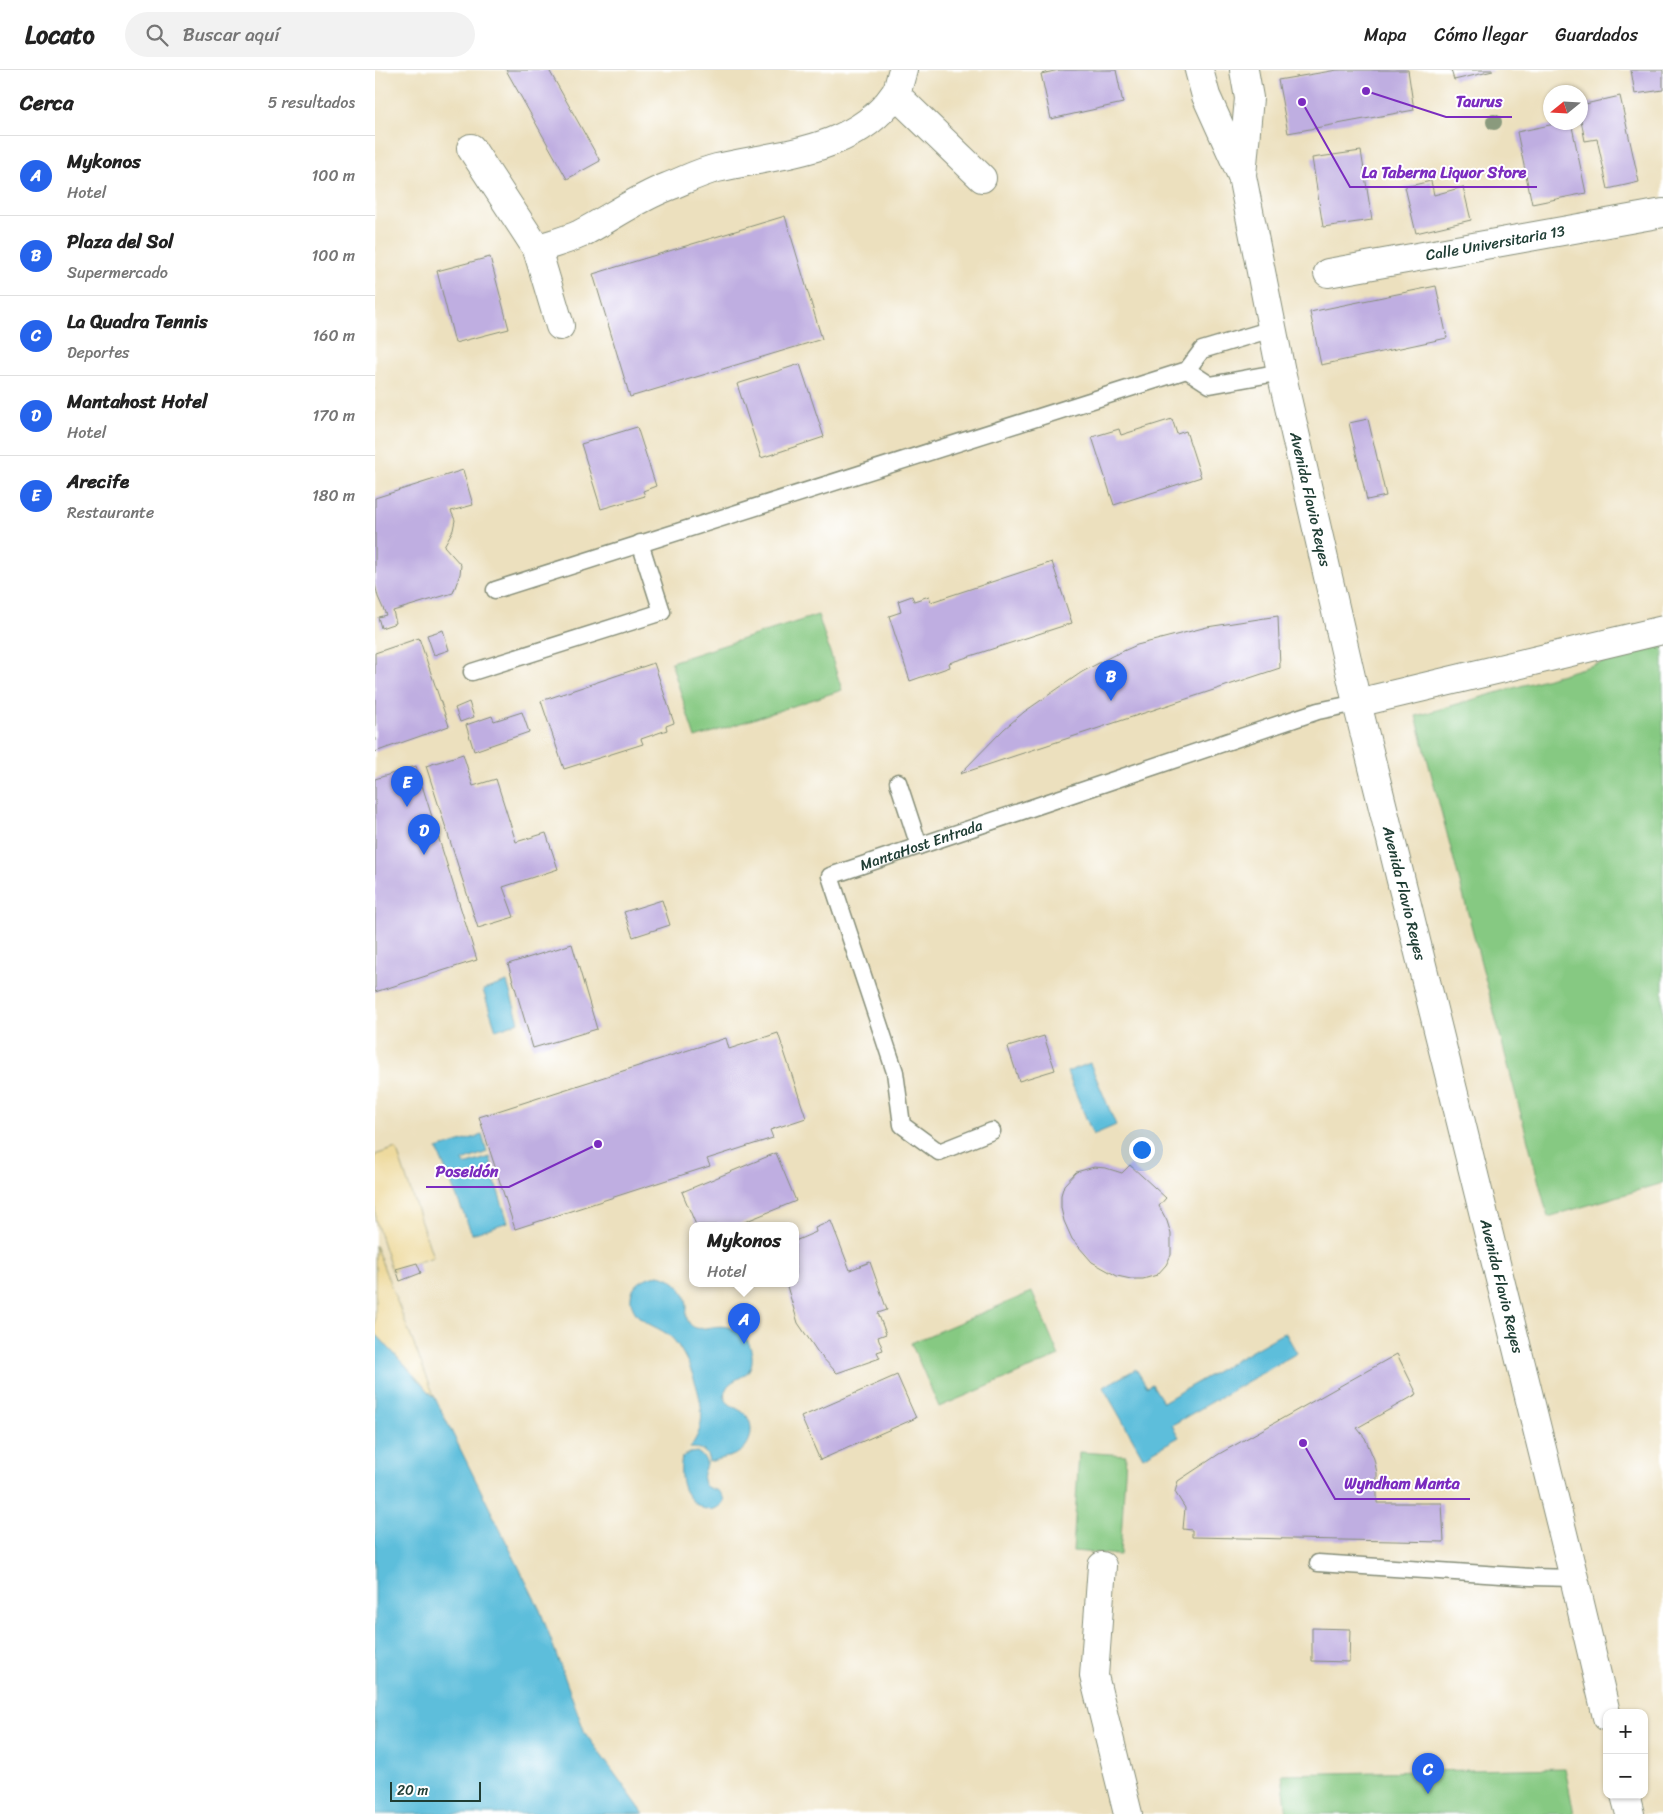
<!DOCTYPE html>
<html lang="es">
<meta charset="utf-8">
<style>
:root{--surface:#fff;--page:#f2f2f2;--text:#222;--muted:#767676;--line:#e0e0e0;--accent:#2563eb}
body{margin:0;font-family:Sriracha,sans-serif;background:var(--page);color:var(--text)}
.controls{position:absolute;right:15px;bottom:15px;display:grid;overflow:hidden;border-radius:10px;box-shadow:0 1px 4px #0004}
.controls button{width:45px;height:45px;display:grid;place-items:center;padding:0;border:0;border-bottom:1px solid var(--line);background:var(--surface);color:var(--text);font:25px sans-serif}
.compass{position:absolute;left:1168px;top:15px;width:45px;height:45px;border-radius:50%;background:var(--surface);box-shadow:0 1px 4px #0004;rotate:252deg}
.scale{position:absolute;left:15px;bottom:12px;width:91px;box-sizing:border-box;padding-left:5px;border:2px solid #1f3d34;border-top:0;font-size:14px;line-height:18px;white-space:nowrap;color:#1f3d34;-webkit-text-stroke:4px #fff;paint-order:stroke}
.you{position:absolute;left:766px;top:1079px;width:18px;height:18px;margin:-12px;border:4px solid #fff;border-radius:50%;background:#1a73e8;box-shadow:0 0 0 8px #1a73e833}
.badge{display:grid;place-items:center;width:32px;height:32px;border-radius:50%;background:var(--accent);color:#fff;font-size:16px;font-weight:700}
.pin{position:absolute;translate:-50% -41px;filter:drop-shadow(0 1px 2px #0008)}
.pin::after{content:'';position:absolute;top:26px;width:18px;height:15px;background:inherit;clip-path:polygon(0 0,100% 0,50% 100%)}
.popup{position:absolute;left:314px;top:1152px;width:110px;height:65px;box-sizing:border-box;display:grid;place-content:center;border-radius:10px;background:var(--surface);filter:drop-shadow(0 1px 4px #0005);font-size:16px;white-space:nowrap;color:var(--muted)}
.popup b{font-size:19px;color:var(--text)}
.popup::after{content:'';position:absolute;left:50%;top:100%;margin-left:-10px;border:10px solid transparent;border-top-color:var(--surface)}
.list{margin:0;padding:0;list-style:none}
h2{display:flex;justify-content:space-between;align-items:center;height:65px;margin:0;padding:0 20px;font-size:21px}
h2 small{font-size:16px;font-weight:400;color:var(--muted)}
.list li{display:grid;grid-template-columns:32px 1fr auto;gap:15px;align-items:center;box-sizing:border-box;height:80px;padding:0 20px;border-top:1px solid var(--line)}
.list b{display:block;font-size:19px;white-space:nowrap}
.list p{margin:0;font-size:16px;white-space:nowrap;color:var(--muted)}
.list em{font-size:16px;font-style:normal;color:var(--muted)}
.icon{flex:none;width:28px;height:28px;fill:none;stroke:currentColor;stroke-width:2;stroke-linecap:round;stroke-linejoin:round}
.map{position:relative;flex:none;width:1288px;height:1744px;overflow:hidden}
header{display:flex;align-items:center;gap:30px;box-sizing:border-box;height:70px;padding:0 25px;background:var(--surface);border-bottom:1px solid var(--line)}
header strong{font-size:24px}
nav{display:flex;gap:28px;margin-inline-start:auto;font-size:18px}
.search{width:350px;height:45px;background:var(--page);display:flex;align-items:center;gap:12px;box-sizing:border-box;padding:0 18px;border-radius:28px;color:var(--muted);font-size:19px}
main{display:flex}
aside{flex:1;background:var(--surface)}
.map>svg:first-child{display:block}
.green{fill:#86c982;stroke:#52835b}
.sand{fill:#eeda9e;stroke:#868c69}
.water{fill:#5dbedb;stroke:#3e7e88}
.building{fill:#bfaee1}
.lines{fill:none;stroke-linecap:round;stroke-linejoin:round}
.service-casing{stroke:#868e79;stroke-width:19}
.minor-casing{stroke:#868e79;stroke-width:30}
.tertiary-casing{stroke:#868e79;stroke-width:30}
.secondary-casing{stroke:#868e79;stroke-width:30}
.service{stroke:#fff;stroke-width:16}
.minor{stroke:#fff;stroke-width:28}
.tertiary{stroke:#fff;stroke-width:28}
.secondary{stroke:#fff;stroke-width:28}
.tree{fill:#8a9a7d}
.labels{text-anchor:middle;stroke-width:4;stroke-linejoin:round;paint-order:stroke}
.street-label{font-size:15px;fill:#1f3d34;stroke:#fff}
.leader{fill:none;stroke:#7b2cbf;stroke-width:2}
.callout-dot{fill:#7b2cbf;stroke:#fff;stroke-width:2}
.callout-label{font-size:16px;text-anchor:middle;font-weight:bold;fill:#7b2cbf;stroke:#fff;stroke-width:4;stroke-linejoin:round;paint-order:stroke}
</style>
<header>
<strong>Locato</strong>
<div class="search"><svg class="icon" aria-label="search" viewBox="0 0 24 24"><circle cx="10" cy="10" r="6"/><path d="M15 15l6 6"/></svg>Buscar aquí</div>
<nav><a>Mapa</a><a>Cómo llegar</a><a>Guardados</a></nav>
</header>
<main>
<aside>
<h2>Cerca<small>5 resultados</small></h2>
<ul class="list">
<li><span class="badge">A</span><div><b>Mykonos</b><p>Hotel</p></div><em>100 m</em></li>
<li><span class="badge">B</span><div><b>Plaza del Sol</b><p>Supermercado</p></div><em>100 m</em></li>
<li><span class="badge">C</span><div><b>La Quadra Tennis</b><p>Deportes</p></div><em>160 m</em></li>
<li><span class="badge">D</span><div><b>Mantahost Hotel</b><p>Hotel</p></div><em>170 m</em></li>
<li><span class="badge">E</span><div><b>Arecife</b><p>Restaurante</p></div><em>180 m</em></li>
</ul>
</aside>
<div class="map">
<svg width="1288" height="1744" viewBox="0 0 1288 1744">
<rect width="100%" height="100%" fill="#fff"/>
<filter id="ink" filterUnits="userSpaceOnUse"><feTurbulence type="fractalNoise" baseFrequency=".02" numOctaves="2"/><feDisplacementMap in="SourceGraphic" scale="10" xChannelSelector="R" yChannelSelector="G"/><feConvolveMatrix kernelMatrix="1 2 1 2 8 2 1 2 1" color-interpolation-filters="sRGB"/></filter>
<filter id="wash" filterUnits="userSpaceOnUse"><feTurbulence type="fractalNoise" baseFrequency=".0096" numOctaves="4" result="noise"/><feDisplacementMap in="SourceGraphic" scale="20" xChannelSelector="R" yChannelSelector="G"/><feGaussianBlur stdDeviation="1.12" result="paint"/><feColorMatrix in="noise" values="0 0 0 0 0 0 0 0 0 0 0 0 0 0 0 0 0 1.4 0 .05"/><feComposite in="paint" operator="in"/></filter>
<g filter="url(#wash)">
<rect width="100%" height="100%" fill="#ece0be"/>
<g class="green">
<path d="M443,545L467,620L320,668L296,592Z"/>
<path d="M1288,575V1113L1173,1147L1041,646Z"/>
<path d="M657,1222L684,1286L564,1337L536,1273Z"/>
<path d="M704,1382L751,1385L745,1485L698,1481Z"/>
<path d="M1190,1698L1199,1744H912L907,1704Z"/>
</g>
<g class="sand">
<path d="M21,1078L58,1187L17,1201L0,1149V1085Z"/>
<path d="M0,1175L60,1328L0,1263Z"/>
</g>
<g class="water">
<path d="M132,912L144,952L121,960L108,920Z"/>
<path d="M715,993L741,1055L718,1065L692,1002Z"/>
<path d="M107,1065L112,1082L88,1091L90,1095L115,1087L117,1094L115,1096L133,1152L97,1164L62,1079Z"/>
<path d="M284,1205C299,1208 311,1220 312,1236C312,1244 310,1248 315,1254C326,1268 350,1242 372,1270C375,1274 376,1280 377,1285C379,1310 358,1305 351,1319C344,1334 363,1337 370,1344C381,1355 376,1377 363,1383C354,1388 343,1389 334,1392C332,1380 326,1378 315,1378C320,1370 325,1362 326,1353C330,1330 313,1285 297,1268C286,1257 268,1255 260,1242C248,1222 264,1207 284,1205Z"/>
<path d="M910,1262L922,1283L797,1355L804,1367L768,1387L728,1317L761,1299L772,1317L777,1314L788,1332Z"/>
<path d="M0,1263L60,1328L165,1540L210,1663L269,1744H0Z"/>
<path d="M322,1382C340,1394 325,1398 328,1410C330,1424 346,1414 349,1431C336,1450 316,1434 309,1419C305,1409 305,1397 307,1387L315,1383Z"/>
</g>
<g id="blocks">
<g class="building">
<path d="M131,0H174L225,91L192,109Z"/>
<path d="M684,0H741L748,33L676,49L666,4Z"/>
<path d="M962,0H1033L1039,40L913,63L903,10Z"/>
<path d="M1076,0H1118V1L1079,10Z"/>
<path d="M1256,0H1288V20L1260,24Z"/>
<path d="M1245,26L1264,112L1233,119L1222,69L1210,71L1206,50V35Z"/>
<path d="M1189,52H1196L1211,123L1157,134L1142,62Z"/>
<path d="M986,81L997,150L948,157L937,88Z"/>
<path d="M1056,111L1059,125L1088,117L1096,150L1041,163L1030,117Z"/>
<path d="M410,146L447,269L255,327L218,204Z"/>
<path d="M115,187L134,259L80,273L62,201Z"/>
<path d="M1061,216L1072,268L946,295L935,242Z"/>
<path d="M425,294L449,367L386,388L362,314Z"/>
<path d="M797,349L802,364L811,361L826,407L739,435L717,367L744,359L746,365Z"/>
<path d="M993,349L1011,426L992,430L974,353Z"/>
<path d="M262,357L281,416L268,421L270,426L226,439L206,374Z"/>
<path d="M88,400L98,435L76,441L80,450L78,460L69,476L86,495L85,504L78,523L18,541L21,553L6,558L3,547L11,545L3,527L0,514V428Z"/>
<path d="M677,492L697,553L574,593L575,597L535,611L514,546L526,542L523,531L537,526L539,531L554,526L556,532Z"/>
<path d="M903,546L905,598L585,704L629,659L649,642L707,602L737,586L762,575L832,557Z"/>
<path d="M68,560L74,580L59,585L52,565Z"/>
<path d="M44,568L74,656L0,682V583Z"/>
<path d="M279,593L299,653L291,656L292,660L266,669L268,674L189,699L166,631Z"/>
<path d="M94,632L99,647L85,652L80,638Z"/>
<path d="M147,642L154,662L99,681L91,655L117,646L119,651Z"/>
<path d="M88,684L98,716L121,709L141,772L171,763L183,799L128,817L139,847L103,858L51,696Z"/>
<path d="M41,696L102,890L0,922V709Z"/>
<path d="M287,830L295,855L258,867L249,842Z"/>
<path d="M197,874L222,959L158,978L133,894Z"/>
<path d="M403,963L431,1048L395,1060L398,1068L332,1089L335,1096L140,1159L104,1047L351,968L354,979Z"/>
<path d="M669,966L680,1000L644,1011L633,977Z"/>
<path d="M401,1083L421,1131L362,1155H321L307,1122Z"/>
<path d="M755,1095L791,1128L784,1136L792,1151L796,1164V1185L791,1195L782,1205L768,1209H756L742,1206L717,1192L697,1169L689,1151L686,1138V1125L689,1115L701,1102L719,1097L731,1098L747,1103Z"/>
<path d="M456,1151L475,1200L495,1192L512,1240L503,1243L511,1264L503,1267L508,1280L502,1282L505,1288L462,1303L444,1284L423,1253L411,1213H420V1171L441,1162L440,1158Z"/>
<path d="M42,1193L46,1203L25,1211L21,1199Z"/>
<path d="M1022,1284L1042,1324L982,1358L990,1368L999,1389L1002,1403V1433H1067L1069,1472L817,1467V1460L808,1459L810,1438L800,1422L803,1411L844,1384Z"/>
<path d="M522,1305L541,1348L445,1390L426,1347Z"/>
<path d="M937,1558L975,1559L974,1592L937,1591Z"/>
</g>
</g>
</g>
<g filter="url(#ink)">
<use href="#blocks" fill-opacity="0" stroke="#868e79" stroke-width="1"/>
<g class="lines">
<defs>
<g id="service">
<path d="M812,300L835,315L906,302"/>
<path d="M120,520L812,300L827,280L897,259"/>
<path d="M97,602L287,542L265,473"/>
<path d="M523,712L544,776"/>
<path id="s1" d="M617,1061L564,1082L527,1055L520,1002L455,806L943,641L982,633"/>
<path d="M943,1493L1156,1507L1199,1508"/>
</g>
<g id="minor">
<path d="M520,24L607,108"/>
<path d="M96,78L162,179L185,256"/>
<path d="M162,179C176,174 192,170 205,164C234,149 261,129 292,117C308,111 325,102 342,98C403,84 480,82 519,25C524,19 525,8 528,0"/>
<path id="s2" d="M953,203L1288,143"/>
<path d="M727,1496L719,1606L753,1744"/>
</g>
<path id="tertiary" d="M982,633L1288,560"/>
<g id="secondary">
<path id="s3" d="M824,0L831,26L867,106L906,302L982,633L1199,1508L1232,1647"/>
<path d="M867,105L874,28L869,0"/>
<path d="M1250,1725L1255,1744"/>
</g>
</defs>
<use href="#service" class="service-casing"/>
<use href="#minor" class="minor-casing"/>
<use href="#tertiary" class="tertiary-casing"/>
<use href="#secondary" class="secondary-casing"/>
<use href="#service" class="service"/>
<use href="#minor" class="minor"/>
<use href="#tertiary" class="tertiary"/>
<use href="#secondary" class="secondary"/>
</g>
<circle class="tree" cx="1119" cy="52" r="8"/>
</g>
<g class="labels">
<g class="street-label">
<text dy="5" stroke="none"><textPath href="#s2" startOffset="170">Calle Universitaria 13</textPath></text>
<text dy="5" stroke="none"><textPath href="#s3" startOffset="445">Avenida Flavio Reyes</textPath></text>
<text dy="5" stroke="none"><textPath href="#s1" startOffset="459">MantaHost Entrada</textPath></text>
<text dy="5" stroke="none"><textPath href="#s3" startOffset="850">Avenida Flavio Reyes</textPath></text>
<text dy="5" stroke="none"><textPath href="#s3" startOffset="1255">Avenida Flavio Reyes</textPath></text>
</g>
</g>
<path class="leader" d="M991 21L1071 47H1137M927 32L975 117H1162M223 1074L134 1117H51M928 1373L960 1429H1095"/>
<g class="callout-dot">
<circle cx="991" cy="21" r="5"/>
<circle cx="927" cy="32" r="5"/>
<circle cx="223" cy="1074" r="5"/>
<circle cx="928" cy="1373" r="5"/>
</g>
<g class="callout-label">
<text x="1104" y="37">Taurus</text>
<text x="1069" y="108">La Taberna Liquor Store</text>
<text x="92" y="1107">Poseidón</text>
<text x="1027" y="1419">Wyndham Manta</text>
</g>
</svg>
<div class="controls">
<button>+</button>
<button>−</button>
</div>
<svg class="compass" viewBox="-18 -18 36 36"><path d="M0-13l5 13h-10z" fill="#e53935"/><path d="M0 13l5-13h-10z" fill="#767676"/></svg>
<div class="scale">20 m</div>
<div class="you"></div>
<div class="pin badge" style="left:369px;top:1274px">A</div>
<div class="popup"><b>Mykonos</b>Hotel</div>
<div class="pin badge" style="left:736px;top:631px">B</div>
<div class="pin badge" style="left:1053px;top:1724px">C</div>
<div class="pin badge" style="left:49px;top:785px">D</div>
<div class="pin badge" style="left:32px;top:737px">E</div>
</div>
</main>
